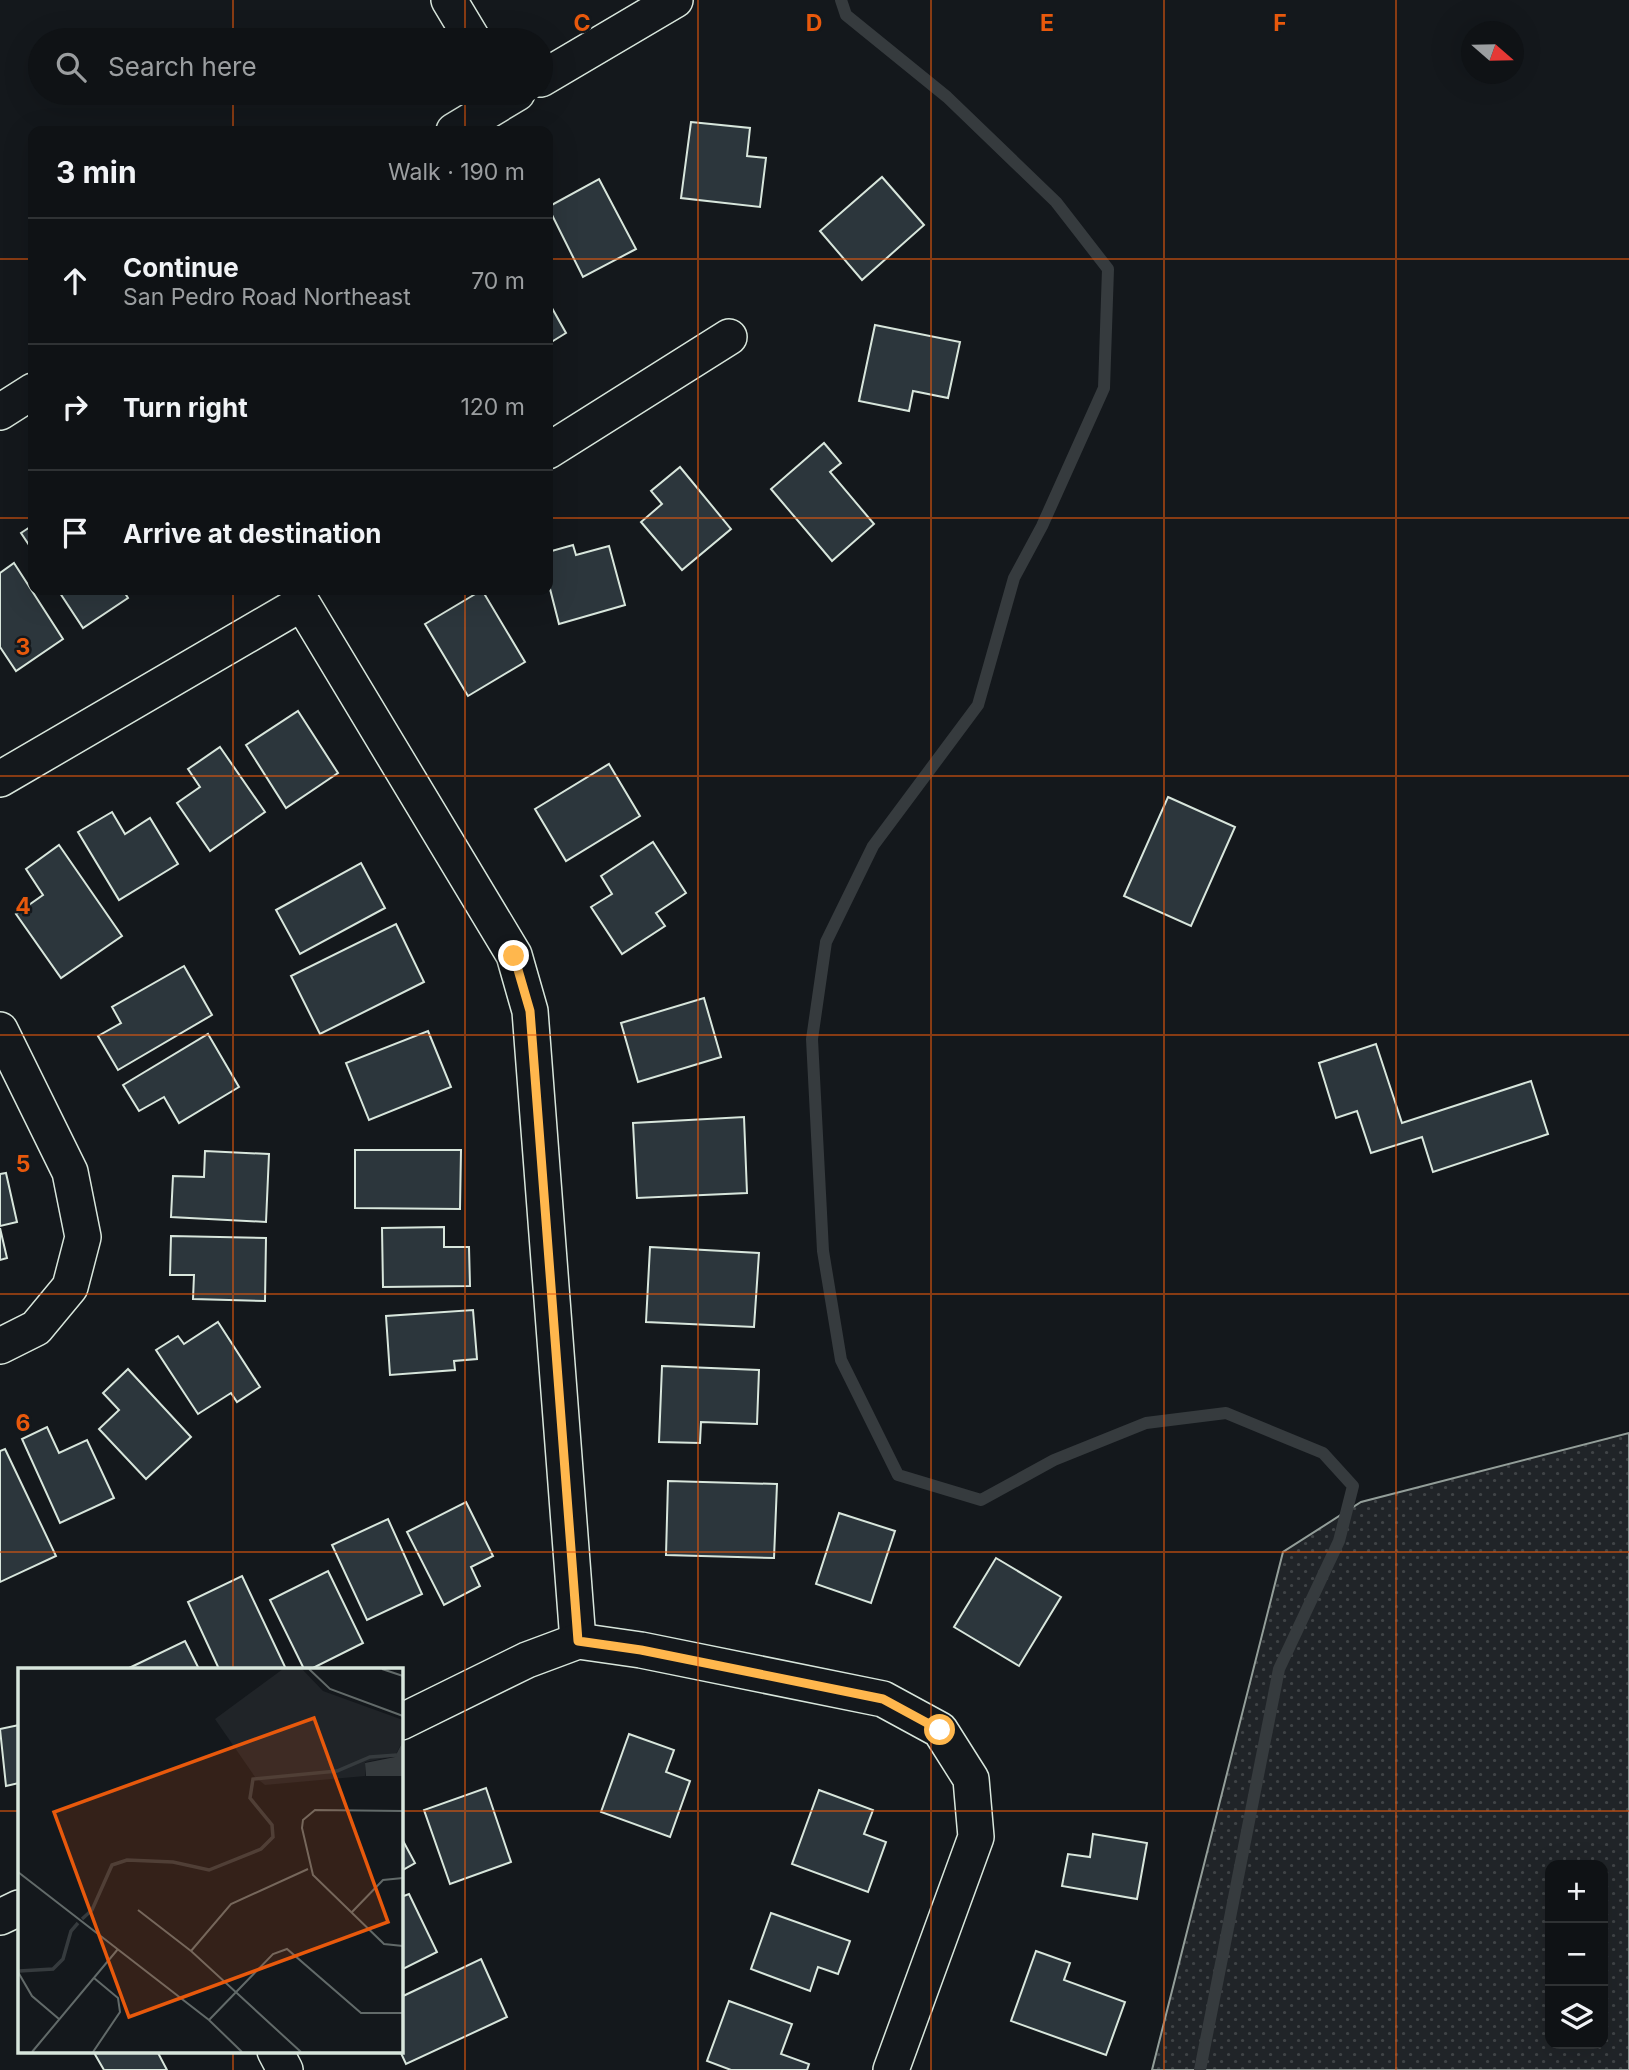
<!DOCTYPE html>
<meta charset="utf-8">
<style>
:root{--surface:#0f1215;--page:#1d2022;--text:#f1f3f6;--muted:#9b9ea0;--line:#2f3234}
body{margin:0;font-family:Inter,sans-serif;background:var(--page);color:var(--text)}
.controls{position:absolute;right:21px;bottom:21px;display:grid;overflow:hidden;border-radius:14px;box-shadow:0 7px 28px #0002}
.controls button{width:63px;height:63px;display:grid;place-items:center;padding:0;border:0;border-bottom:2px solid var(--line);background:var(--surface);color:var(--text);font:35px sans-serif}
.compass{position:absolute;left:1461px;top:21px;width:63px;height:63px;border-radius:50%;background:var(--surface);box-shadow:0 7px 28px #0002;rotate:110deg}
.stop{position:absolute;width:21px;height:21px;margin:-16px;border:5px solid #ffb74d;border-radius:50%;background:#fff}
.stop.end{background:#ffb74d;border-color:#fff;box-shadow:0 2px 7px #0008}
.list{margin:0;padding:0;list-style:none}
h2{display:flex;justify-content:space-between;align-items:center;height:91px;margin:0;padding:0 28px;font-size:30px}
h2 small{font-size:23px;font-weight:400;color:var(--muted)}
.list li{display:grid;grid-template-columns:46px 1fr auto;gap:21px;align-items:center;box-sizing:border-box;height:126px;padding:0 28px;border-top:2px solid var(--line)}
.list b{display:block;font-size:26px;white-space:nowrap}
.list p{margin:0;font-size:23px;white-space:nowrap;color:var(--muted)}
.list em{font-size:23px;font-style:normal;color:var(--muted)}
.icon{flex:none;width:38px;height:38px;fill:none;stroke:currentColor;stroke-width:2;stroke-linecap:round;stroke-linejoin:round}
.map{position:relative;flex:none;width:1629px;height:2070px;overflow:hidden}
.search{position:absolute;background:var(--surface);box-shadow:0 7px 28px #0002;left:28px;top:28px;width:525px;height:77px;display:flex;align-items:center;gap:18px;box-sizing:border-box;padding:0 24px;border-radius:38px;color:var(--muted);font-size:26px}
.panel{position:absolute;background:var(--surface);box-shadow:0 7px 28px #0002;left:28px;top:126px;width:525px;height:469px;border-radius:14px}
.map>svg:first-child{display:block}
.grass{fill:url(#grass-dots);stroke:#939e99;stroke-width:2;fill-rule:evenodd}
.lines{fill:none;stroke-linecap:round;stroke-linejoin:round}
.stream{stroke:#363b3e;stroke-width:12}
.building{fill:#2c363c;stroke:#d8e6dc;stroke-width:2}
.minor-casing{stroke:#d8e6dc;stroke-width:38}
.minor{stroke:#14181c;stroke-width:35}
.route{stroke:#ffb74d;stroke-width:9}
.grid{fill:none;stroke:#e8590c;stroke-width:2;stroke-opacity:0.55}
.inset-river{fill:none;stroke:#363b3e;stroke-width:3.5}
.inset-road{fill:none;stroke:#626a69;stroke-width:2}
.view{fill:#e8590c;fill-opacity:0.15;stroke:#e8590c;stroke-width:3.5}
.inset-edge{fill:none;stroke:#d8e6dc;stroke-width:3.5}
.grid-label{font-size:23px;text-anchor:middle;font-weight:bold;fill:#e8590c;stroke:#14181c;stroke-width:5;stroke-linejoin:round;paint-order:stroke}
</style>
<div class="map">
<svg width="1629" height="2070" viewBox="0 0 1629 2070">
<defs>
<pattern id="grass-dots" width="8" height="8" patternUnits="userSpaceOnUse" patternTransform="scale(1.75)"><rect width="8" height="8" fill="#202428"/><path d="M2 2h.1M6 6h.1" fill="none" stroke="#404447" stroke-width="1.8" stroke-linecap="round"/></pattern>
</defs>
<rect width="100%" height="100%" fill="#14181c"/>
<path class="grass" d="M1629,1433V2070H1152L1283,1552L1361,1502ZM1550,1865H1603V2044H1550Z"/>
<g class="lines">
<path class="stream" d="M841,0L846,15L947,97L1056,202L1108,269L1104,388L1042,526L1014,578L978,705L873,846L826,942L812,1039L823,1251L841,1360L898,1475L981,1500L1054,1460L1146,1423L1226,1413L1323,1453L1353,1486L1339,1541L1279,1669L1200,2070"/>
</g>
<g class="building">
<path d="M691,122L750,128L747,156L766,158L760,207L681,198Z"/>
<path d="M882,177L924,225L862,280L820,231Z"/>
<path d="M599,179L636,249L583,277L548,207Z"/>
<path d="M548,301L566,333L548,344Z"/>
<path d="M875,325L960,342L948,398L913,391L909,411L859,401Z"/>
<path d="M824,443L841,463L830,472L874,524L832,561L771,489Z"/>
<path d="M680,467L731,529L682,570L641,522L662,504L651,491Z"/>
<path d="M33,525V551L21,533Z"/>
<path d="M573,545L576,555L609,546L625,605L559,624L548,581V552Z"/>
<path d="M14,563L63,639L16,671L0,647V573Z"/>
<path d="M58,590H123L128,598L83,628Z"/>
<path d="M482,590L525,662L468,696L425,624Z"/>
<path d="M298,711L338,773L286,808L246,745Z"/>
<path d="M220,747L265,812L210,851L177,803L200,787L188,769Z"/>
<path d="M609,764L640,816L566,861L535,809Z"/>
<path d="M1168,797L1235,827L1191,926L1124,896Z"/>
<path d="M112,812L125,834L150,818L178,864L119,900L78,832Z"/>
<path d="M653,842L686,893L656,913L665,926L622,954L591,907L612,894L601,876Z"/>
<path d="M59,845L122,936L61,978L16,914L43,895L26,869Z"/>
<path d="M361,863L385,908L300,954L276,910Z"/>
<path d="M396,924L424,982L320,1034L291,976Z"/>
<path d="M184,966L212,1015L118,1070L98,1036L121,1023L112,1007Z"/>
<path d="M704,998L721,1057L638,1082L621,1023Z"/>
<path d="M428,1031L451,1087L369,1120L346,1063Z"/>
<path d="M208,1034L239,1087L179,1123L164,1097L139,1111L123,1085Z"/>
<path d="M1376,1044L1402,1123L1531,1081L1548,1134L1433,1172L1422,1137L1371,1153L1357,1111L1336,1118L1319,1063Z"/>
<path d="M744,1117L747,1193L637,1198L633,1123Z"/>
<path d="M355,1150H461L460,1209L355,1208Z"/>
<path d="M205,1151L269,1154L266,1222L171,1217L173,1176L204,1177Z"/>
<path d="M6,1173L17,1222L0,1226V1174Z"/>
<path d="M444,1227V1247H469L470,1286L383,1287L382,1228Z"/>
<path d="M0,1228L7,1258L0,1260Z"/>
<path d="M171,1236L266,1238L265,1301L193,1299L194,1275H170Z"/>
<path d="M650,1247L759,1253L754,1327L646,1322Z"/>
<path d="M473,1310L477,1359L454,1361L455,1370L390,1375L386,1316Z"/>
<path d="M218,1322L260,1387L237,1402L231,1393L198,1414L156,1350L178,1336L184,1344Z"/>
<path d="M662,1366L759,1370L757,1424L701,1422L700,1443L659,1442Z"/>
<path d="M128,1369L191,1437L146,1479L99,1429L119,1410L103,1393Z"/>
<path d="M47,1427L59,1453L87,1440L114,1498L60,1523L22,1439Z"/>
<path d="M5,1449L56,1556L0,1582V1451Z"/>
<path d="M668,1481L777,1484L774,1558L666,1555Z"/>
<path d="M466,1502L493,1556L471,1567L480,1586L444,1605L407,1532Z"/>
<path d="M839,1513L895,1531L871,1603L816,1584Z"/>
<path d="M388,1519L422,1594L367,1620L332,1545Z"/>
<path d="M996,1558L1061,1597L1019,1666L954,1627Z"/>
<path d="M328,1571L363,1643L311,1669H304L270,1600Z"/>
<path d="M242,1576L286,1669H219L188,1602Z"/>
<path d="M185,1641L199,1669H127Z"/>
<path d="M19,1725V1783L6,1786L0,1729Z"/>
<path d="M629,1734L674,1750L666,1772L690,1781L670,1837L601,1812Z"/>
<path d="M486,1788L511,1862L450,1884L424,1810Z"/>
<path d="M819,1790L873,1810L864,1834L886,1842L868,1892L792,1864Z"/>
<path d="M1093,1834L1147,1843L1137,1899L1062,1886L1068,1854L1090,1857Z"/>
<path d="M401,1837L415,1863L401,1871Z"/>
<path d="M409,1894L437,1952L401,1970V1897Z"/>
<path d="M771,1913L850,1941L838,1974L818,1967L810,1991L751,1969Z"/>
<path d="M1036,1951L1070,1963L1064,1980L1125,2002L1106,2055L1011,2021Z"/>
<path d="M481,1959L507,2017L406,2064L400,2051L401,1997Z"/>
<path d="M729,2001L792,2024L781,2054L809,2064L807,2070H731L707,2061Z"/>
<path d="M93,2051H157L167,2070H104Z"/>
</g>
<g class="lines">
<defs>
<g id="minor">
<path d="M449,0L473,40"/>
<path d="M541,79L675,0"/>
<path d="M454,131L517,93"/>
<path d="M0,412L33,391"/>
<path d="M548,451L729,337"/>
<path d="M0,779L302,603L514,955L530,1011L578,1641"/>
<path d="M0,1030L70,1172L83,1237L70,1287L36,1328L0,1346"/>
<path d="M401,1722L527,1660L578,1641L641,1650L883,1699L940,1730L971,1779L976,1837L891,2070"/>
<path d="M0,1917L19,1908"/>
<path d="M275,2051L285,2070"/>
</g>
</defs>
<use href="#minor" class="minor-casing"/>
<use href="#minor" class="minor"/>
</g>
<g class="lines">
<path class="route" d="M514,956L530,1011L578,1641L641,1650L883,1699L940,1730"/>
</g>
<path class="grid" d="M233,0V40M465,0V40M698,0V2070M931,0V2070M1164,0V2070M1396,0V2070M233,93V131M465,93V131M0,259H33M548,259H1629M0,518H33M548,518H1629M233,590V1669M465,590V2070M0,776H1629M0,1035H1629M0,1294H1629M0,1552H1629M0,1811H19M401,1811H1629M233,2051V2070"/>
<g transform="translate(18 1668)">
<rect width="385" height="385" fill="#14181c"/>
<path d="M265,1H284L305,23L385,52V72L377,88L347,94V108L247,117L237,109L197,51Z" fill="#202428"/>
<path d="M385,73V108H348L347,95L377,89Z" fill="#363b3e"/>
<path class="inset-river" d="M64,251L74,242L94,197L109,192L155,194L191,202L243,181L255,169L254,157L232,130L235,111L319,103L352,89L379,87M1,303L35,301L45,291L53,263L60,255"/>
<path class="inset-road" d="M291,1L312,21L385,48M364,1L385,8M385,143L297,142L285,152L284,160L295,207L366,276L385,278M0,204L191,352L224,384M120,242L173,283M334,244L365,212L385,210M0,304L14,328L41,351M191,352L255,286L269,281L343,345H385M14,384L100,281M75,384L102,344L100,330L76,310M283,384L173,283L213,236L290,201"/>
<path class="view" d="M296,50L370,254L111,349L36,144Z"/>
<rect width="385" height="385" class="inset-edge"/>
</g>
<g class="grid-label">
<text x="582" y="31">C</text>
<text x="814" y="31">D</text>
<text x="1047" y="31">E</text>
<text x="1280" y="31">F</text>
<text x="23" y="655">3</text>
<text x="23" y="914">4</text>
<text x="23" y="1172">5</text>
<text x="23" y="1431">6</text>
</g>
</svg>
<div class="controls">
<button>+</button>
<button>−</button>
<button><svg class="icon" aria-label="layers" viewBox="0 0 24 24"><path d="M12 4l9 5-9 5-9-5zM3 14l9 5 9-5"/></svg></button>
</div>
<svg class="compass" viewBox="-18 -18 36 36"><path d="M0-13l5 13h-10z" fill="#e53935"/><path d="M0 13l5-13h-10z" fill="#9b9ea0"/></svg>
<div class="stop" style="left:940px;top:1730px"></div>
<div class="stop end" style="left:514px;top:956px"></div>
<div class="search"><svg class="icon" aria-label="search" viewBox="0 0 24 24"><circle cx="10" cy="10" r="6"/><path d="M15 15l6 6"/></svg>Search here</div>
<section class="panel">
<h2>3 min<small>Walk · 190 m</small></h2>
<ul class="list">
<li><svg class="icon" aria-label="ahead" viewBox="0 0 24 24"><path d="M12 20V5M6 11l6-6 6 6"/></svg><div><b>Continue</b><p>San Pedro Road Northeast</p></div><em>70 m</em></li>
<li><svg class="icon" aria-label="right" viewBox="0 0 24 24"><path d="M7 20v-9h11M14 6l5 5-5 5"/></svg><div><b>Turn right</b></div><em>120 m</em></li>
<li><svg class="icon" aria-label="arrive" viewBox="0 0 24 24"><path d="M6 21V4h12l-3 4 3 4H6"/></svg><div><b>Arrive at destination</b></div></li>
</ul>
</section>
</div>
